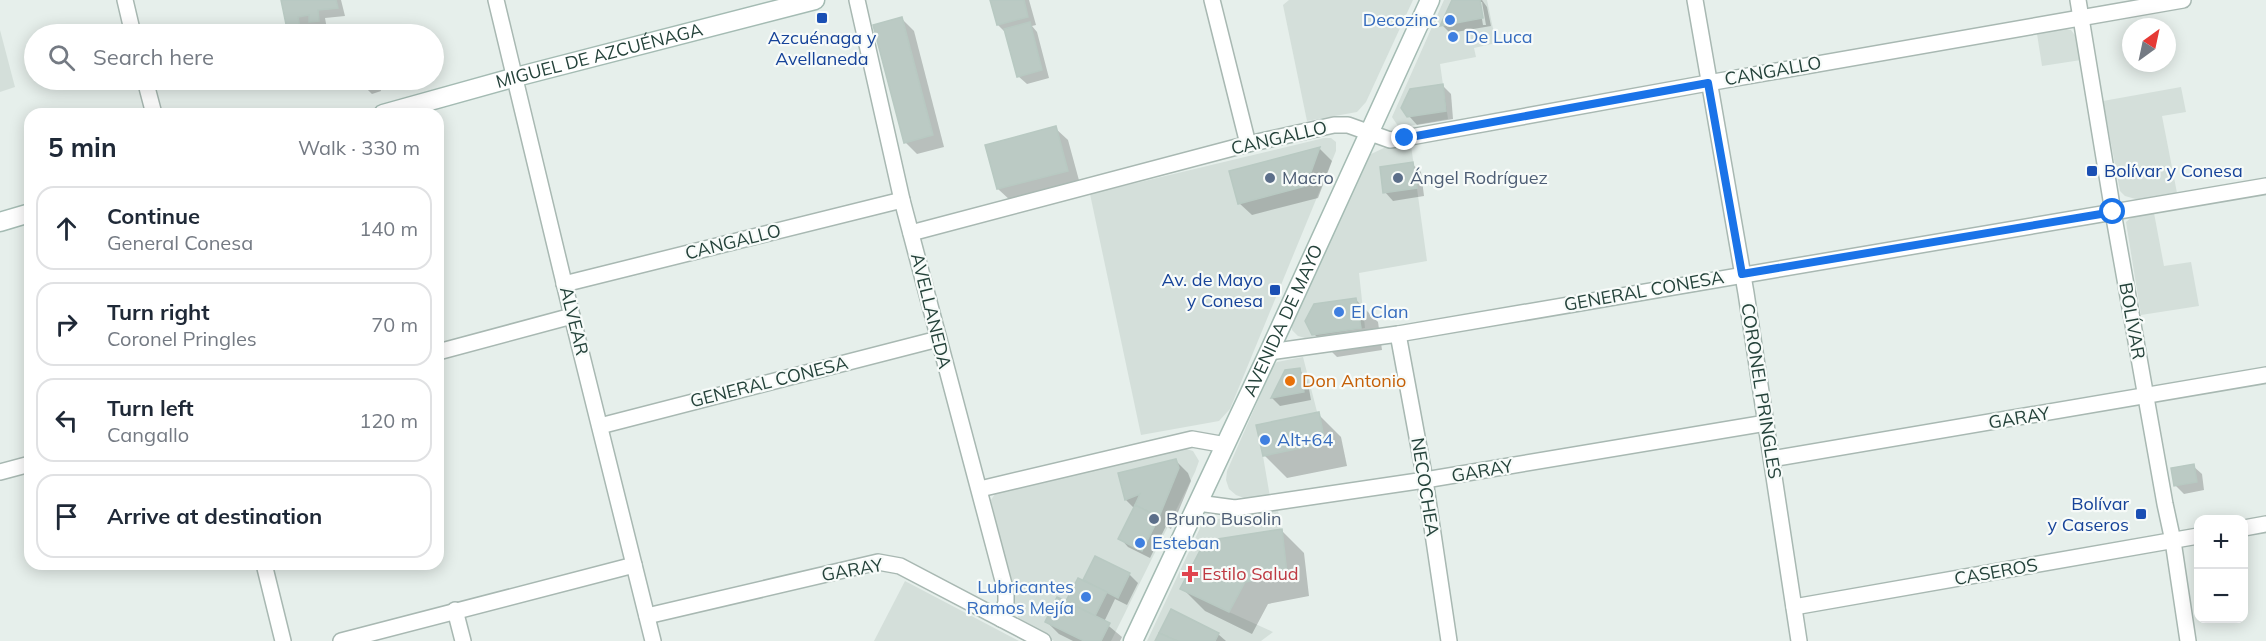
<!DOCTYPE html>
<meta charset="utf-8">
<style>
:root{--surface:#fff;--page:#f2f2f3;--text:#1f2937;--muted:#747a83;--line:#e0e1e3}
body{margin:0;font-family:Mulish,sans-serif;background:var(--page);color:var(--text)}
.controls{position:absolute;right:18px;bottom:18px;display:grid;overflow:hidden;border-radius:12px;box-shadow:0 3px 15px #0003}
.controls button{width:54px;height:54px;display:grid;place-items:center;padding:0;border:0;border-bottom:2px solid var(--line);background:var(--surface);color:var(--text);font:30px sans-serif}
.compass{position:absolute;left:2122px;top:18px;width:54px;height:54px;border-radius:50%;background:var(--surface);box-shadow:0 3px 15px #0003;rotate:33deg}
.stop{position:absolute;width:18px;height:18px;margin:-14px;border:4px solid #1a73e8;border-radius:50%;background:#fff}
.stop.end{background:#1a73e8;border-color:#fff;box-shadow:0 2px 6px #0008}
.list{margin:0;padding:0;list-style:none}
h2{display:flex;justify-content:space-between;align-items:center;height:78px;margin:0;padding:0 24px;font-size:26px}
h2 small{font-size:20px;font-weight:400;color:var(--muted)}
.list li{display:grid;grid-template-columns:39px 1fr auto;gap:18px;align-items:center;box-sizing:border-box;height:84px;margin:0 12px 12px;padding:0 12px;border:2px solid var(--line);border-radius:18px}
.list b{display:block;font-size:22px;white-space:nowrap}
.list p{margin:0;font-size:20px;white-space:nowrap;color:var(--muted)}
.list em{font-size:20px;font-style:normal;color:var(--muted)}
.icon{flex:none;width:33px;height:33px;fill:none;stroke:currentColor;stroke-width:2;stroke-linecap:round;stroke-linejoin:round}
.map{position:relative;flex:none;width:2266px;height:641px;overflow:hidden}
.search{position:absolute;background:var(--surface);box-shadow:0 3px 15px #0003;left:24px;top:24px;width:420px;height:66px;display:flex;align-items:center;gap:15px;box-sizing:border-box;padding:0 21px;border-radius:33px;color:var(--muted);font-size:22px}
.panel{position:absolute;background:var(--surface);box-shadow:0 3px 15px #0003;left:24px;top:108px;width:420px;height:462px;border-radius:18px}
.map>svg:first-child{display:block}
.built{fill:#d4dfda}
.shadow{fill:#0003;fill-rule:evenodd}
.building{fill:#bbcac4;stroke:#b8c9c2;stroke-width:1.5}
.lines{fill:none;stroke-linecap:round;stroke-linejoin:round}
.street-casing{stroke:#a8b8b2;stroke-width:18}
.secondary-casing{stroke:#a4bbb3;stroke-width:21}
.street{stroke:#fff;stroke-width:15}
.secondary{stroke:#fff;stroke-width:18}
.route{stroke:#1a73e8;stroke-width:8}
.transit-dot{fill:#1a4fb4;stroke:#f7fbf9;stroke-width:2}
.shop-dot{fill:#3f7fe0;stroke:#f7fbf9;stroke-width:2}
.service-dot{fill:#5c6f8a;stroke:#f7fbf9;stroke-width:2}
.food-dot{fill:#e8710a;stroke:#f7fbf9;stroke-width:2}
.health-dot{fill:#e0444e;stroke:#f7fbf9;stroke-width:2}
.labels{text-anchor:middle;stroke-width:4.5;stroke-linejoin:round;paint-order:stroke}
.shop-label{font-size:18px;fill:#366cbe;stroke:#f7fbf9;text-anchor:start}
.transit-label{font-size:18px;fill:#164399;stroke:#f7fbf9;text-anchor:end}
.street-label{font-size:18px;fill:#24423a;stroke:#f7fbf9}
.service-label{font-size:18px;fill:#4e5e75;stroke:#f7fbf9;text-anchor:start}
.food-label{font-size:18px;fill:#c56008;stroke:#f7fbf9;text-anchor:start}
.health-label{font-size:18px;fill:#be3a42;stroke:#f7fbf9;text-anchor:start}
</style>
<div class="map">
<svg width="2266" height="641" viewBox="0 0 2266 641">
<rect width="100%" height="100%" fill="#e6efeb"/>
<g class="built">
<path d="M1289,0H1413L1366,102L1357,112L1307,121L1283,5Z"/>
<path d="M1444,0H1487L1496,43L1474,48L1476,57L1440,64L1448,119L1403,127L1398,126L1392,117Z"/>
<path d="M2066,29L2071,30L2077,38L2081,60L2042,66L2037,34Z"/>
<path d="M0,30L15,87L0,92Z"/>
<path d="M2181,87L2186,112L2162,116L2177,193L2139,200L2125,196L2120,191L2103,101Z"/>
<path d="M1324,138H1331L1336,142V151L1230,409L1219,421L1141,435L1090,194Z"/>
<path d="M1411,145L1427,261L1359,273L1365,328L1305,338L1298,336L1292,330V323L1369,155L1386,147Z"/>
<path d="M2154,213L2164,266L2191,262L2199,306L2141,315L2126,222L2132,217Z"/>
<path d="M1303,357L1325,443L1263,456L1270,497L1244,498L1236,495L1229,489L1226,480L1227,471L1273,366L1277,362Z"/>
<path d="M1183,448L1193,451L1199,461L1195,472L1111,641H1054L1019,621L991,500L998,489Z"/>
<path d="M1278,510L1287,574L1245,582L1229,612L1273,632L1261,641H1147L1201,526L1210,520Z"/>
<path d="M905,581L1019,641H874Z"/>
</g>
<g class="shadow">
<path d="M282,0H341L345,16L325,18L327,29L319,30L313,24L305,25L307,34H290Z"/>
<path d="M992,0H1029L1036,25L1032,26L1037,32L1049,78L1027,84L1018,76L1007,34L998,25Z"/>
<path d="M1453,0H1482L1487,7L1491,26L1450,33L1442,25ZM1479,2H1482L1486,25H1483Z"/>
<path d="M902,19L914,31L944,147L917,154L905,142Z"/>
<path d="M343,80H379L381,91L372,94L366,88L356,90Z"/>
<path d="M1443,86L1451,94L1453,119L1417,125L1409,116Z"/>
<path d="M1055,128L1068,140L1080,184L1011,201L998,189Z"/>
<path d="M1320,149L1332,161L1318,198L1252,215L1239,203L1231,172Z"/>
<path d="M1412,164L1421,172L1424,196L1393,201L1385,192Z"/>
<path d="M1355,299L1378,322L1382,350L1337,357L1314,334Z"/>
<path d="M1299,370L1307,378L1311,400L1280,406L1272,398L1286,372Z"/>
<path d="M1318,414L1341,437L1347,466L1287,478L1264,455Z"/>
<path d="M1176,461L1188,473L1191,481L1171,529L1166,526L1150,558L1128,547L1120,538L1135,509L1126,500Z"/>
<path d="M2193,466L2202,474L2204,490L2184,494L2175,485Z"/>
<path d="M1281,530L1304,553L1309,596L1268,604L1252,634L1205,611L1182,588Z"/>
<path d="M1096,558L1129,574L1138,583L1127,605L1115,599L1104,622L1122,637L1120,641H1073L1059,634L1047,622L1067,603L1078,580L1084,582Z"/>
<path d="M1218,634L1226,641H1156Z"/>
</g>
<g class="building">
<path d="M281,0H336L338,8L318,10L319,21L309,22V15L298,17L301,34H288Z"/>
<path d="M990,0H1024L1028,17L997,25Z"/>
<path d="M1452,0H1480L1483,18L1440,26Z"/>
<path d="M902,17L933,135L904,143L873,25Z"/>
<path d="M1030,22L1042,70L1017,77L1004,29Z"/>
<path d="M364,29L365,34H332Z"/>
<path d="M360,80H373L374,83L362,86Z"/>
<path d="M1443,84L1446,111L1407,117L1401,108L1410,89Z"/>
<path d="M1056,126L1068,171L997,189L985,145Z"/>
<path d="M1320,147L1306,186L1238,204L1229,171Z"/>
<path d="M1413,162L1417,188L1383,193L1380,167Z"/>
<path d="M1356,298L1361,328L1312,335L1305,321L1314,304Z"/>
<path d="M1300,368L1304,392L1271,398L1285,370Z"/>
<path d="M1319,412L1325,443L1263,456L1256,425Z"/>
<path d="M1176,459L1179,468L1159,517L1135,505L1140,494L1125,500L1118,473Z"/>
<path d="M2194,464L2197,482L2174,486L2171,468Z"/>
<path d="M1135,505L1159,517L1142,551L1118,539Z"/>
<path d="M1282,529L1287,574L1245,582L1229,612L1180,589L1205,541Z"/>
<path d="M1095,556L1130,573L1118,598L1083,580Z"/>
<path d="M1078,578L1107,592L1095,616L1066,601Z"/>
<path d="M1057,597L1110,623L1101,641H1084L1045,622Z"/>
<path d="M1171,609L1219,633L1215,641H1177L1159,633Z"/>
<path d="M1159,633L1177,641H1155Z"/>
</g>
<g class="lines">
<defs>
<g id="street">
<path d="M125,0L133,34"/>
<path d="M496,0L572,316L653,641"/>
<path d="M857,0L902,200L1006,592V602L1001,619"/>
<path d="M1212,0L1248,144"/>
<path d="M1695,0L1746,293L1799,641"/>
<path d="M2078,0L2113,212L2165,504L2173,541L2188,641"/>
<path d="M145,80L154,114"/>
<path d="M911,233L1248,144L1334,125H1348L1390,140L1405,138L1708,83L2183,0"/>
<path d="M564,284L902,200"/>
<path d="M1398,334L1425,480L1449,641"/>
<path d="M438,352L572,316"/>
<path d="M1269,352L1398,334L2266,186"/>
<path d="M600,426L938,339"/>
<path d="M1772,459L2266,375"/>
<path d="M0,472L30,464"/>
<path d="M980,489L1192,439L1226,445"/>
<path d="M1198,503L1235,508L1425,480L1766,423"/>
<path d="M2244,528L2266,524"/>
<path d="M264,564L283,641"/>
<path d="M1794,607L2198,536"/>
<path d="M455,610L463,641"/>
<path d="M647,616L878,562L900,566L1043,641"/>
<path d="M341,641L634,565"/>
</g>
<g id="secondary">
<path id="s1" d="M383,114L516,77L815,0"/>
<path d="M0,222L30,213"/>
<path id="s2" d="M1133,641L1269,352L1430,0"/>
</g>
</defs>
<use href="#street" class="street-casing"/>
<use href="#secondary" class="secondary-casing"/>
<use href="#street" class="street"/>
<use href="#secondary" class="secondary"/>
</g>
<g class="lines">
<path class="route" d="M1405,138L1708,83L1742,274L2113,212"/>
</g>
<g class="transit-dot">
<rect x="816" y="12" width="12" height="12" rx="3"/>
<rect x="2086" y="165" width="12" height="12" rx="3"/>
<rect x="1269" y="284" width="12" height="12" rx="3"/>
<rect x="2135" y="508" width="12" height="12" rx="3"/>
</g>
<g class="shop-dot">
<circle cx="1450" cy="20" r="6"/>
<circle cx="1453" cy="37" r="6"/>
<circle cx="1339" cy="312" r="6"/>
<circle cx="1265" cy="440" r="6"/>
<circle cx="1140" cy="543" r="6"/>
<circle cx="1086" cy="597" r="6"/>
</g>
<g class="service-dot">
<circle cx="1270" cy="178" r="6"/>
<circle cx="1398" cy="178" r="6"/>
<circle cx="1154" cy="519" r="6"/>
</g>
<circle class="food-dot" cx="1290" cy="381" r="6"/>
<path class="health-dot" d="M1187 565h6v6h6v6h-6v6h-6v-6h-6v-6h6z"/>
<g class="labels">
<g class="shop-label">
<text x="1438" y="26" text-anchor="end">Decozinc</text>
<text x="1465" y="43">De Luca</text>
<text x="1351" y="318">El Clan</text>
<text x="1277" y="446">Alt+64</text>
<text x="1152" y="549">Esteban</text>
<text x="1074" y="593" text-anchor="end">Lubricantes<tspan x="1074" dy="21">Ramos Mejía</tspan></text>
</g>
<g class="transit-label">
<text x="822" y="44" text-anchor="middle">Azcuénaga y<tspan x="822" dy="21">Avellaneda</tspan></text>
<text x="2104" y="177" text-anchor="start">Bolívar y Conesa</text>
<text x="1263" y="286">Av. de Mayo<tspan x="1263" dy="21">y Conesa</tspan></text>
<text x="2129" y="510">Bolívar<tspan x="2129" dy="21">y Caseros</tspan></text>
</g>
<g class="street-label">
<text dy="6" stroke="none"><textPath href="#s1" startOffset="224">MIGUEL DE AZCUÉNAGA</textPath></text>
<text transform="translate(1773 71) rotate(-10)" y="6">CANGALLO</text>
<text transform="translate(1279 138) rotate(-13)" y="6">CANGALLO</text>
<text transform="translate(733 242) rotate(-14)" y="6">CANGALLO</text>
<text transform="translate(1644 291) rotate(-10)" y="6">GENERAL CONESA</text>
<text transform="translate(931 311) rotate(76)" y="6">AVELLANEDA</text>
<text transform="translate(574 321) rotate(76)" y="6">ALVEAR</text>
<text dy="6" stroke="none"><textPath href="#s2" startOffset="354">AVENIDA DE MAYO</textPath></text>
<text transform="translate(2132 321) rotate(80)" y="6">BOLÍVAR</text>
<text transform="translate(769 382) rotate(-14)" y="6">GENERAL CONESA</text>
<text transform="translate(1761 391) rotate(81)" y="6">CORONEL PRINGLES</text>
<text transform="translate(2019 418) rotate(-9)" y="6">GARAY</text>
<text transform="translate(1482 471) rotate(-10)" y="6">GARAY</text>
<text transform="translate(1425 487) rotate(81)" y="6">NECOCHEA</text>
<text transform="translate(852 570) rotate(-10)" y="6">GARAY</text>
<text transform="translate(1996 572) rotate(-10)" y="6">CASEROS</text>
</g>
<g class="service-label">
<text x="1282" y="184">Macro</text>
<text x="1410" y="184">Ángel Rodríguez</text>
<text x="1166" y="525">Bruno Busolin</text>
</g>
<g class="food-label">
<text x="1302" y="387">Don Antonio</text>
</g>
<g class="health-label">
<text x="1202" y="580">Estilo Salud</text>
</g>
</g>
</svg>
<div class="controls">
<button>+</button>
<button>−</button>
</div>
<svg class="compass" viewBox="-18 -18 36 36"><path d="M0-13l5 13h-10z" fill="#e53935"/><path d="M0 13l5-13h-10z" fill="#747a83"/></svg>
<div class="stop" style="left:2113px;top:212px"></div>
<div class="stop end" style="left:1405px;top:138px"></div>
<div class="search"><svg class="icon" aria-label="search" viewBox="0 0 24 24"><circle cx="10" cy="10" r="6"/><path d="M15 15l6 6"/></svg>Search here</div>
<section class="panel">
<h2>5 min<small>Walk · 330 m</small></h2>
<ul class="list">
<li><svg class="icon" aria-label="ahead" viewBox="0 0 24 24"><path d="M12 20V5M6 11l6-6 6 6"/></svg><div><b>Continue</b><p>General Conesa</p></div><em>140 m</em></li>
<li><svg class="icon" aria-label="right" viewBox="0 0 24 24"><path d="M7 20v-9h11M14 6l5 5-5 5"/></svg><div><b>Turn right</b><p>Coronel Pringles</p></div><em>70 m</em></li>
<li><svg class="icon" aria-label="left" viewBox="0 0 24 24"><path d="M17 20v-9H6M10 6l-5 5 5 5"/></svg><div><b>Turn left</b><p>Cangallo</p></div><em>120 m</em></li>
<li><svg class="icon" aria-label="arrive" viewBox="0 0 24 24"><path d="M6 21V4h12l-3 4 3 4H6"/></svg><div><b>Arrive at destination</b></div></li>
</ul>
</section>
</div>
